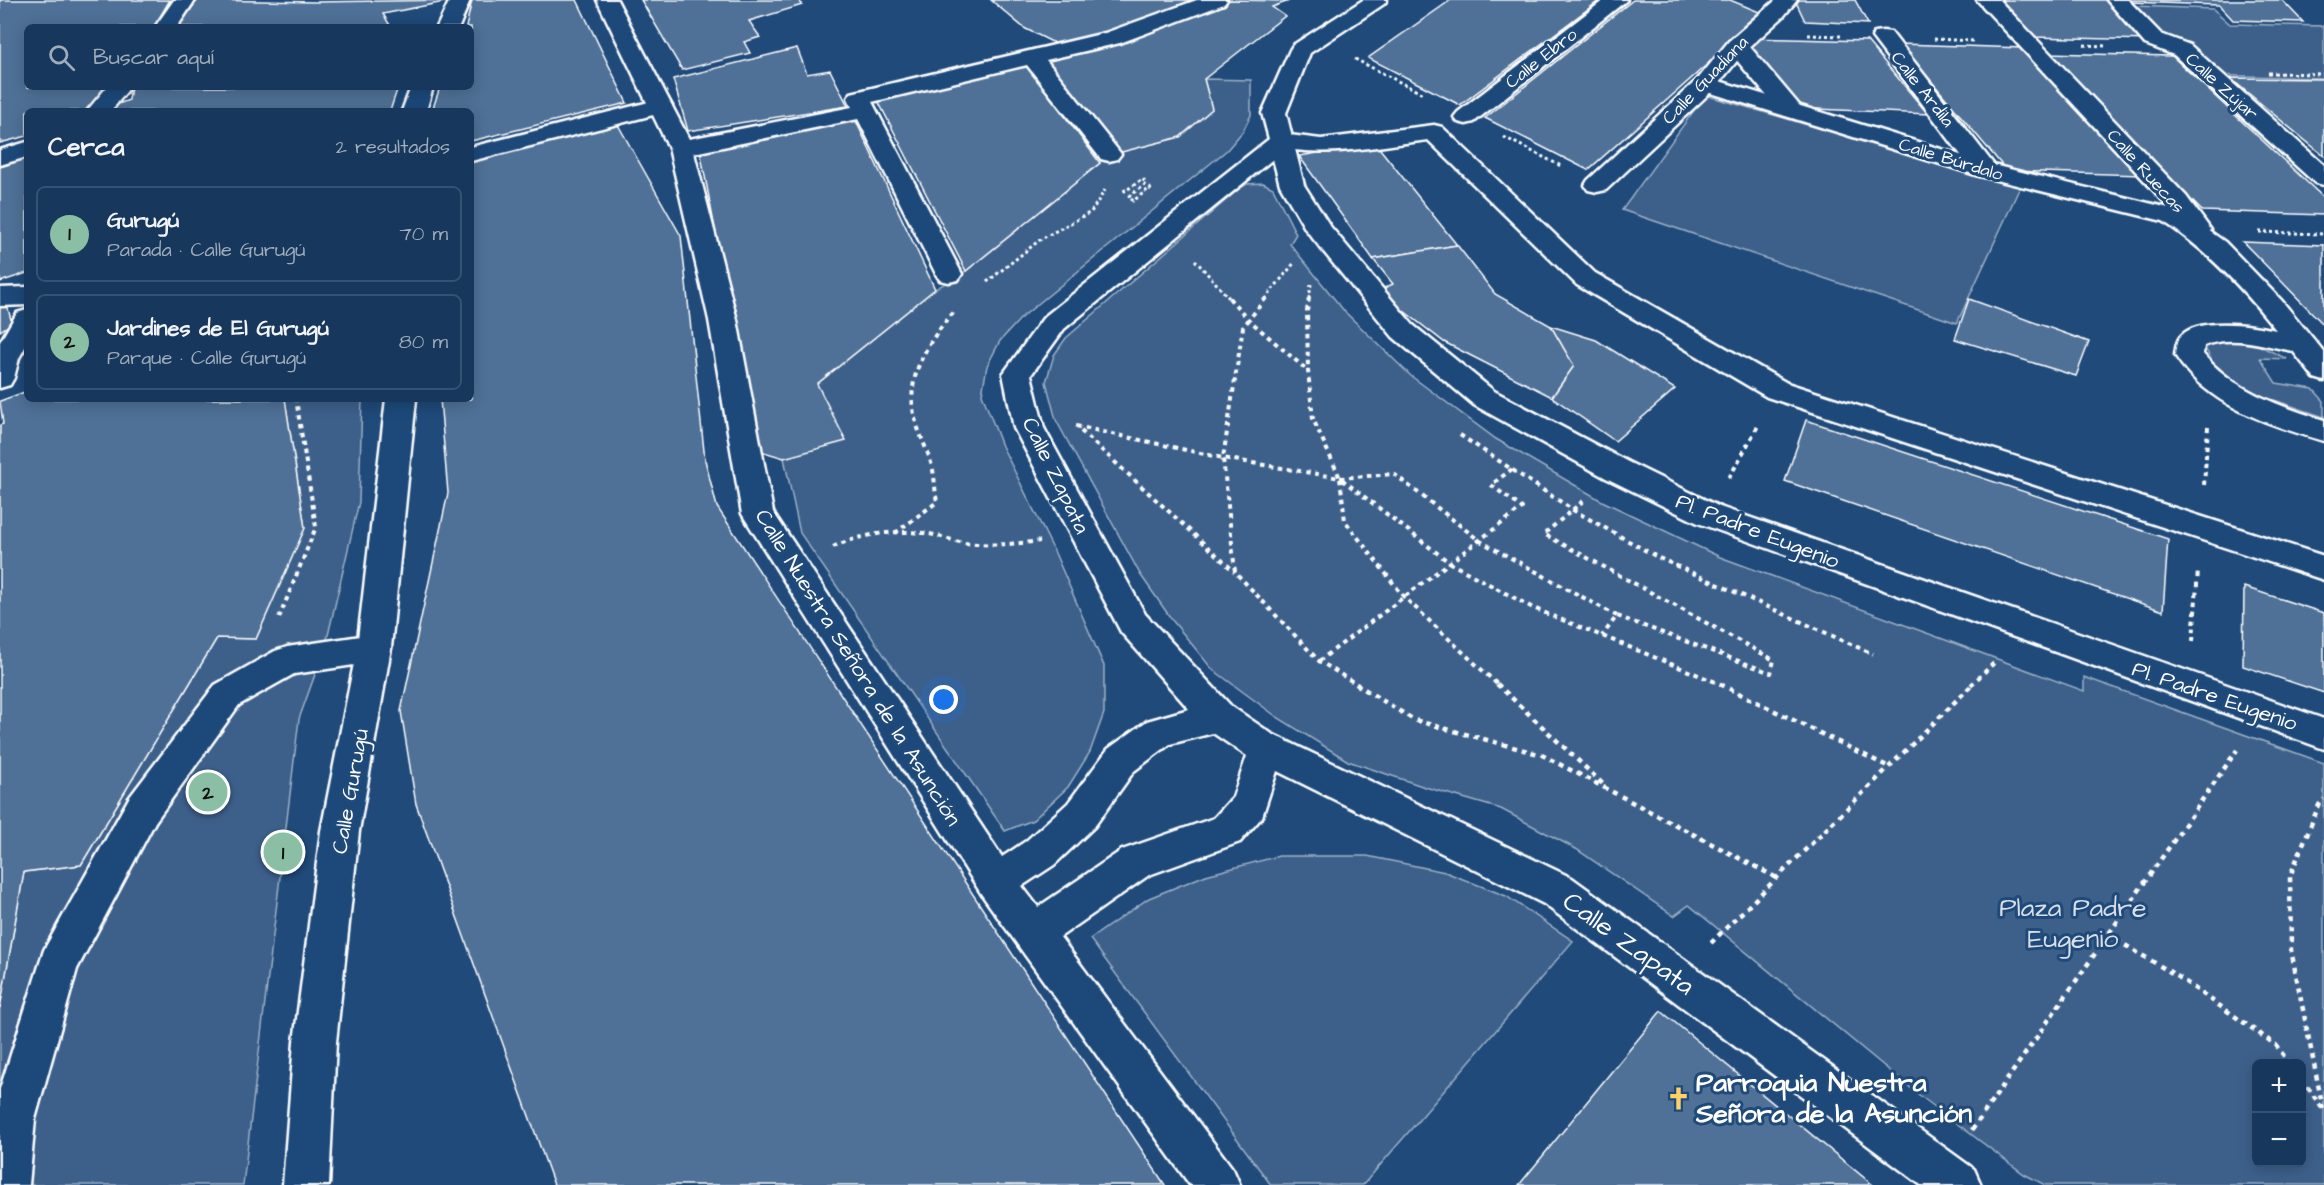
<!DOCTYPE html>
<html lang="es">
<meta charset="utf-8">
<style>
:root{--surface:#17385c;--page:#203f62;--text:#f1f3f6;--muted:#9eacbb;--line:#365272;--accent:#8abfa5}
body{margin:0;font-family:"Architects Daughter",sans-serif;background:var(--page);color:var(--text)}
.controls{position:absolute;right:18px;bottom:18px;display:grid;overflow:hidden;border-radius:9px;box-shadow:0 3px 15px #0003}
.controls button{width:54px;height:54px;display:grid;place-items:center;padding:0;border:0;border-bottom:2px solid var(--line);background:var(--surface);color:var(--text);font:30px sans-serif}
.you{position:absolute;left:944px;top:700px;width:21px;height:21px;margin:-15px;border:4px solid #fff;border-radius:50%;background:#1a73e8;box-shadow:0 0 0 9px #1a73e833}
.badge{display:grid;place-items:center;width:39px;height:39px;border-radius:50%;background:var(--accent);color:#111;font-size:20px;font-weight:700}
.pin{position:absolute;translate:-50% -50%;border:3px solid #fff;box-shadow:0 2px 6px #0006}
.list{margin:0;padding:0;list-style:none}
h2{display:flex;justify-content:space-between;align-items:center;height:78px;margin:0;padding:0 24px;font-size:26px}
h2 small{font-size:20px;font-weight:400;color:var(--muted)}
.list li{display:grid;grid-template-columns:39px 1fr auto;gap:18px;align-items:center;box-sizing:border-box;height:96px;margin:0 12px 12px;padding:0 12px;border:2px solid var(--line);border-radius:9px}
.list b{display:block;font-size:22px;white-space:nowrap}
.list p{margin:0;font-size:20px;white-space:nowrap;color:var(--muted)}
.list em{font-size:20px;font-style:normal;color:var(--muted)}
.icon{flex:none;width:33px;height:33px;fill:none;stroke:currentColor;stroke-width:2;stroke-linecap:round;stroke-linejoin:round}
.map{position:relative;flex:none;width:2324px;height:1185px;overflow:hidden}
.search{position:absolute;background:var(--surface);box-shadow:0 3px 15px #0003;left:24px;top:24px;width:450px;height:66px;display:flex;align-items:center;gap:15px;box-sizing:border-box;padding:0 21px;border-radius:9px;color:var(--muted);font-size:22px}
.panel{position:absolute;background:var(--surface);box-shadow:0 3px 15px #0003;left:24px;top:108px;width:450px;height:294px;border-radius:9px}
.map>svg:first-child{display:block}
.green{fill:#3c618b;stroke:#9eb0c5;stroke-width:1.5;fill-rule:evenodd}
.building{fill:#507197;stroke:#fff;stroke-width:1.5}
.lines{fill:none;stroke-linecap:round;stroke-linejoin:round}
.service-casing{stroke:#fff;stroke-width:5}
.pedestrian-casing{stroke:#fff;stroke-width:5}
.minor-casing{stroke:#fff;stroke-width:5}
.path-far2{stroke:#fff;stroke-width:3;stroke-dasharray:3 3;stroke-linecap:butt}
.path-far1{stroke:#fff;stroke-width:4;stroke-dasharray:4.5 4.5;stroke-linecap:butt}
.path{stroke:#fff;stroke-width:4.5;stroke-dasharray:5 5;stroke-linecap:butt}
.service{fill:#1f4a7a;fill-rule:evenodd}
.pedestrian{fill:#1f4a7a;fill-rule:evenodd}
.minor{fill:#1f4a7a;fill-rule:evenodd}
.labels{text-anchor:middle;stroke-width:6;stroke-linejoin:round;paint-order:stroke}
.far-street-label{font-size:18px;fill:#fff;stroke:#1f4a7a}
.street-label{font-size:22px;fill:#fff;stroke:#1f4a7a}
.near-park-label{font-size:27px;fill:#d8dfe8;stroke:#1f4a7a}
.near-street-label{font-size:27px;fill:#fff;stroke:#1f4a7a}
.near-poi-label{font-size:27px;font-weight:bold;fill:#fff;stroke:#1f4a7a;text-anchor:start}
</style>
<div class="map">
<svg width="2324" height="1185" viewBox="0 0 2324 1185">
<rect width="100%" height="100%" fill="#1f4a7a"/>
<filter id="ink" filterUnits="userSpaceOnUse"><feTurbulence type="fractalNoise" baseFrequency=".0167" numOctaves="2"/><feDisplacementMap in="SourceGraphic" scale="12" xChannelSelector="R" yChannelSelector="G"/><feConvolveMatrix kernelMatrix="1 2 1 2 8 2 1 2 1" color-interpolation-filters="sRGB"/></filter>
<g filter="url(#ink)">
<g class="green">
<path d="M2133,6L2213,9L2230,24L2324,26V78L2201,75Z"/>
<path d="M1204,79L1251,80V115L1243,131L1227,150L1022,317L1000,341L987,366L982,394L1002,446L1055,553L1104,666V713L1090,752L1068,787L1033,820L1005,831L800,533L784,458L817,384L935,289L966,271L1100,163L1102,157L1180,137L1212,109Z"/>
<path d="M1705,95L2020,187L1957,323L1622,210Z"/>
<path d="M1263,183L1273,188L1296,234L1290,244L1345,312L1411,376L1496,439L1602,501L1720,557L2084,691V677L2324,763V1185H2045L2024,1174L1919,1095L1689,905L1674,916L1576,849L1501,809L1425,787L1348,761L1277,717L1212,669L1172,620L1140,574L1056,420L1046,382L1054,355L1066,338L1239,189L1247,184ZM2256,1064H2302V1162H2256Z"/>
<path d="M2215,340L2254,343L2287,359L2260,358L2276,383L2313,389L2324,401V417L2245,390L2216,368L2205,348Z"/>
<path d="M285,399H362L359,502L326,644L299,719L243,1185H0V1008L24,872L81,865L217,638L256,639L305,528Z"/>
<path d="M1279,856H1367L1445,872L1506,896L1573,941L1363,1185H1271L1090,939L1149,898L1206,875Z"/>
</g>
<g class="building">
<path d="M0,0H170L154,27H27V87H105L86,111H27V136L0,143Z"/>
<path d="M198,0L314,2L454,0L383,14L391,27H176Z"/>
<path d="M472,0H577L627,103L471,141V111H432L440,87H471V27H466Z"/>
<path d="M641,0H799L802,5L749,21L760,37L744,42L750,53L682,70Z"/>
<path d="M991,0H1196L1121,29L1056,44L1024,28Z"/>
<path d="M1228,0L1289,1L1272,7L1285,16L1204,79L1212,109L1180,137L1102,157L1021,54L1194,13Z"/>
<path d="M1451,0H1600L1460,105L1368,58Z"/>
<path d="M1633,0H1730L1764,14L1588,170L1485,118Z"/>
<path d="M1795,0H1855L1868,24L1805,21Z"/>
<path d="M1997,0H2107L2148,40L2033,37Z"/>
<path d="M2125,0H2282L2303,22L2233,20L2219,5L2127,2Z"/>
<path d="M1746,38L1867,41L1928,114L1794,108Z"/>
<path d="M1900,44L2024,48L2141,175L2007,171Z"/>
<path d="M797,48L807,74L830,70L848,106L688,131L673,79Z"/>
<path d="M2046,53L2172,56L2324,198V215L2202,211Z"/>
<path d="M1025,63L1100,163L966,271L876,97Z"/>
<path d="M2230,78L2324,79V156Z"/>
<path d="M131,87H398L390,111H111L113,106L129,100Z"/>
<path d="M855,119L935,289L817,384L846,441L784,458L757,450L700,150Z"/>
<path d="M617,123L681,236L705,460L717,507L1165,1185H554L416,804L401,711L448,493L440,399H471V161Z"/>
<path d="M1376,144L1457,245L1373,259L1299,156Z"/>
<path d="M27,158V273L0,282V167Z"/>
<path d="M2243,242L2324,245V325Z"/>
<path d="M1457,245L1495,294L1551,326L1574,366L1552,397L1444,342L1378,291L1393,284L1373,259Z"/>
<path d="M1969,299L2089,342L2076,376L1955,339Z"/>
<path d="M7,305L12,323L0,331V308Z"/>
<path d="M1551,326L1596,340L1675,389L1615,441L1552,397L1574,366Z"/>
<path d="M27,391V399H285L305,528L256,639L217,638L81,865L24,872L0,1008V425L3,424L0,401Z"/>
<path d="M1806,420L2168,539L2163,611L1785,481Z"/>
<path d="M2244,587L2324,613V693L2243,666Z"/>
<path d="M1661,1011L1873,1185H1519Z"/>
</g>
<g class="lines">
<defs>
<g id="service">
<path d="M1737,39L1745,41L1799,105L1803,110L1799,115L1791,117L1783,115L1729,51L1726,46L1729,41Z"/>
<path d="M661,99L669,101L672,106L669,111L471,161V147Z"/>
<path d="M1434,125L1442,127L1595,273L1787,383L2324,556V580L1767,397L1577,285L1428,140C1377,146 1324,159 1273,146L1269,141L1273,136L1281,134L1321,139Z"/>
<path d="M374,634L386,638L391,648L386,658L374,662L294,674L239,705L155,822L77,969L35,1119L29,1185H0V1089L44,950L129,798L215,685L275,651L287,647Z"/>
</g>
<g id="pedestrian">
<path d="M1604,0H1627L1474,122L1466,124L1458,122L1454,117L1458,112Z"/>
<path d="M1776,0H1797L1783,17L1745,51L1714,89L1606,190L1597,192L1588,190L1585,185L1588,180L1698,79L1729,41Z"/>
<path d="M1977,0H1999L2186,196L2211,230L2207,235L2198,238L2189,235L2168,206Z"/>
<path d="M2107,0H2128L2161,34L2190,45L2324,165V185L2315,183L2174,55L2145,44Z"/>
<path d="M1883,31L1891,32L1994,165L1997,170L1994,175L1985,177L1976,175L1872,37L1875,32Z"/>
</g>
<g id="minor">
<path d="M174,0H195L177,27H155Z"/>
<path d="M450,0H470L459,27H437Z"/>
<path d="M597,0H617L689,139L852,107L848,98L851,93L1105,33L1197,0H1227L1224,4L1120,43L1046,60L1117,149L1121,154L1117,159L1109,161L1101,159L1027,65L872,102L962,274L958,280L949,282L940,280L936,274L858,119L694,153L737,320L773,512L1002,857L1026,841L1068,803L1108,749L1147,721L1189,709L1121,632L1014,428L1003,374L1044,317L1269,139L1262,113L1290,50L1293,45L1363,0H1387L1384,4L1310,53L1286,113L1304,185L1330,226L1413,325L1494,391L1628,462L1720,507L2324,719V749L1698,523L1606,478L1474,405L1393,337L1306,230L1280,185L1273,159L1064,329L1031,375L1044,428L1145,614L1231,706L1272,734L1572,878L1974,1169L1981,1185H1921L1544,904L1277,771L1262,817L1240,842L1149,875L1060,937L1233,1169L1240,1185H1190L982,895L742,514L709,320L669,148ZM1213,733L1247,756L1233,797L1214,818L1122,850L1038,907L1022,886L1054,865L1094,827L1134,771L1170,744Z"/>
<path d="M1706,77L1993,165L2181,211L2225,242L2282,301L2324,352V381L2314,378L2293,351C2265,346 2232,334 2204,346L2203,354C2234,391 2280,406 2324,420V441C2269,425 2207,406 2175,355C2176,349 2176,342 2180,337C2197,316 2253,325 2276,330C2243,288 2208,251 2163,221L1976,175L1698,89L1695,84L1698,79Z"/>
<path d="M107,87H130L111,111H87Z"/>
<path d="M411,87H433L426,111H402Z"/>
<path d="M27,142V157L0,165V150Z"/>
<path d="M27,287V305L0,306V288Z"/>
<path d="M27,310V344L19,358L14,378L10,385L0,388V342L17,313Z"/>
<path d="M386,399H416L391,648L359,831L336,1042L329,1185H283L294,1042L321,831L357,648Z"/>
</g>
</defs>
<use href="#service" class="service-casing"/>
<use href="#pedestrian" class="pedestrian-casing"/>
<use href="#minor" class="minor-casing"/>
<g class="path-far2">
<path d="M1808,35L1842,36"/>
<path d="M1934,39L1974,41"/>
<path d="M2084,45L2106,46"/>
<path d="M1355,59L1423,94"/>
<path d="M2268,73L2324,74"/>
<path d="M1504,137L1561,166"/>
<path d="M1124,189L1125,191L1143,179L1146,184L1129,196L1133,201L1150,188L1152,193"/>
<path d="M2259,232L2324,234"/>
<path d="M1195,260L1230,299"/>
<path d="M987,282L1041,239L1091,212L1105,190"/>
<path d="M1265,299L1295,262"/>
<path d="M1309,299L1311,284"/>
</g>
<g class="path-far1">
<path d="M1229,298L1249,320L1308,371"/>
<path d="M1266,298L1243,327L1223,458L1235,572L1319,661L1358,685"/>
<path d="M1309,298L1307,311L1308,371L1313,419L1340,478L1450,563L1533,608L1723,685"/>
<path d="M1076,426L1223,458L1340,478L1345,521L1404,597L1498,685"/>
<path d="M1081,431L1235,572"/>
<path d="M1460,435L1573,510L1659,558L1873,654"/>
<path d="M1340,478L1394,474L1480,541L1617,616"/>
<path d="M1729,478L1759,424"/>
<path d="M2204,485L2208,427"/>
<path d="M1583,501L1544,534L1774,660L1771,673L1617,616L1602,636"/>
<path d="M895,533L937,502C935,491 935,481 933,470C929,453 921,439 916,422C903,379 927,342 955,311"/>
<path d="M833,547C861,534 894,530 924,533C938,535 952,541 965,543C991,546 1015,544 1040,541"/>
<path d="M279,618L316,527L296,399"/>
<path d="M2193,641L2198,570"/>
<path d="M1319,661L1522,508L1491,485L1512,469"/>
<path d="M1971,685L1996,661"/>
</g>
<g class="path">
<path d="M1356,684L1414,720L1542,755L1777,878"/>
<path d="M1497,684L1604,785"/>
<path d="M1720,684L1889,767"/>
<path d="M2108,935L2177,976L2276,1045L2290,1064"/>
<path d="M1711,943L1973,684"/>
<path d="M2302,1079L2322,1108"/>
<path d="M2323,1109L2291,950L2290,876L2319,805L2324,799"/>
<path d="M1972,1130L2237,750"/>
</g>
<use href="#service" class="service"/>
<use href="#pedestrian" class="pedestrian"/>
<use href="#minor" class="minor"/>
</g>
</g>
<defs>
<symbol id="church-bare" viewBox="-9 -9 18 18"><path d="M-1.2-6h2.4v3.5h3.3v2.4h-3.3V6h-2.4V-.1h-3.3v-2.4h3.3Z" fill="#ffd166" stroke="#1f4a7a" stroke-width="2.5" paint-order="stroke"/></symbol>
</defs>
<g fill-rule="evenodd">
<use href="#church-bare" x="1662" y="1082" width="33" height="33"/>
</g>
<g class="labels">
<g class="far-street-label">
<text transform="translate(1541 58) rotate(-38)" y="6">Calle Ebro</text>
<text transform="translate(1705 80) rotate(-46)" y="6">Calle Guadiana</text>
<text transform="translate(2222 86) rotate(42)" y="6">Calle Zújar</text>
<text transform="translate(1923 89) rotate(52)" y="6">Calle Ardila</text>
<text transform="translate(1951 159) rotate(17)" y="6">Calle Búrdalo</text>
<text transform="translate(2146 171) rotate(48)" y="6">Calle Ruecas</text>
</g>
<g class="street-label">
<text transform="translate(1057 475) rotate(64)" y="8">Calle Zapata</text>
<text transform="translate(1758 530) rotate(21)" y="8">Pl. Padre Eugenio</text>
<text transform="translate(859 667) rotate(58)" y="8">Calle Nuestra Señora de la Asunción</text>
<text transform="translate(2215 695) rotate(19)" y="8">Pl. Padre Eugenio</text>
<text transform="translate(349 791) rotate(-80)" y="8">Calle Gurugú</text>
</g>
<g class="near-park-label">
<text x="2073" y="916">Plaza Padre<tspan x="2073" dy="31">Eugenio</tspan></text>
</g>
<g class="near-street-label">
<text transform="translate(1629 943) rotate(36)" y="9">Calle Zapata</text>
</g>
<g class="near-poi-label">
<text x="1696" y="1091">Parroquia Nuestra<tspan x="1696" dy="31">Señora de la Asunción</tspan></text>
</g>
</g>
</svg>
<div class="controls">
<button>+</button>
<button>−</button>
</div>
<div class="you"></div>
<div class="pin badge" style="left:283px;top:852px">1</div>
<div class="pin badge" style="left:208px;top:792px">2</div>
<div class="search"><svg class="icon" aria-label="search" viewBox="0 0 24 24"><circle cx="10" cy="10" r="6"/><path d="M15 15l6 6"/></svg>Buscar aquí</div>
<section class="panel">
<h2>Cerca<small>2 resultados</small></h2>
<ul class="list">
<li><span class="badge">1</span><div><b>Gurugú</b><p>Parada · Calle Gurugú</p></div><em>70 m</em></li>
<li><span class="badge">2</span><div><b>Jardines de El Gurugú</b><p>Parque · Calle Gurugú</p></div><em>80 m</em></li>
</ul>
</section>
</div>
